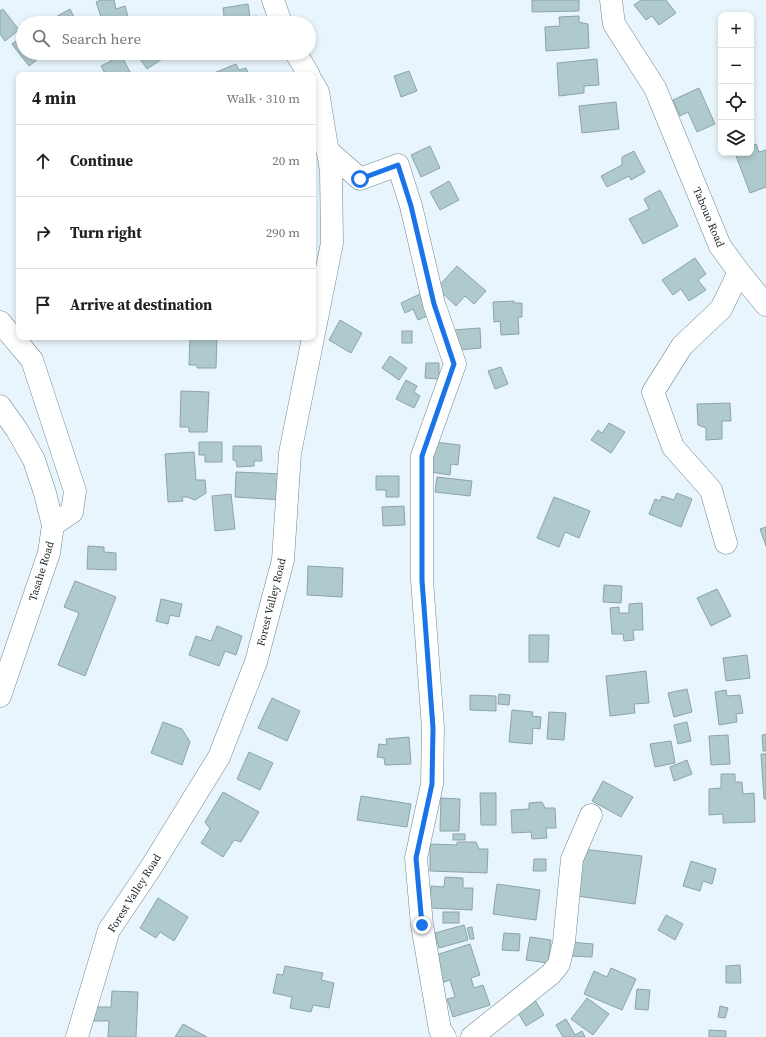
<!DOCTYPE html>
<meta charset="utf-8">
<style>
:root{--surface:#fff;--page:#f2f2f2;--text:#202124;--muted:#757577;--line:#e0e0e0}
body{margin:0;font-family:"Source Serif 4",serif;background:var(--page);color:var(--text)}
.controls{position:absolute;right:12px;top:12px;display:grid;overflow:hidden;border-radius:8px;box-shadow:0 2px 6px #0003}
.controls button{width:36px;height:36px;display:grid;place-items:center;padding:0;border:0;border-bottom:1px solid var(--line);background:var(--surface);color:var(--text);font:20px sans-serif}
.stop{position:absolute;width:12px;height:12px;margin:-9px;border:3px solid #1a73e8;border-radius:50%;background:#fff}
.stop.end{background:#1a73e8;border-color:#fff;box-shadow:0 1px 4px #0008}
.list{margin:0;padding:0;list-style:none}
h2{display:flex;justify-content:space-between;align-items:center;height:52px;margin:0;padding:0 16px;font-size:17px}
h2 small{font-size:13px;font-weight:400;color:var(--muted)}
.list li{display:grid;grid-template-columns:26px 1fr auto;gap:12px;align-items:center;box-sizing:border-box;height:72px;padding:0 16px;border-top:1px solid var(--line)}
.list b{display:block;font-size:15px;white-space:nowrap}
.list em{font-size:13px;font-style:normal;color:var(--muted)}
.icon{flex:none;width:22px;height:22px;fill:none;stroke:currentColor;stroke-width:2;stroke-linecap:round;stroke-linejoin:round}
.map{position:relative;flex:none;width:766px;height:1037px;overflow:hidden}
.search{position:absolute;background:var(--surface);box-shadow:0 2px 6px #0003;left:16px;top:16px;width:300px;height:44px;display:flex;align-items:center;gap:10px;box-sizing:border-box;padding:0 14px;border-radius:22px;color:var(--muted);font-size:15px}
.panel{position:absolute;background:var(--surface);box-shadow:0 2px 6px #0003;left:16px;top:72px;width:300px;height:268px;border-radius:8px}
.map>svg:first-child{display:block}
.building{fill:#afcacd;stroke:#8ba4a8}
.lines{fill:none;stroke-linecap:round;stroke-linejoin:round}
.minor-casing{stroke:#738792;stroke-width:23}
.minor{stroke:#fff;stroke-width:22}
.route{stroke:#1a73e8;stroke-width:5}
.labels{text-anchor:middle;stroke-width:3.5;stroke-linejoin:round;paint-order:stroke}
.street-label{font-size:11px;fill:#182025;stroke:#fff}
</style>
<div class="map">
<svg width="766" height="1037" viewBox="0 0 766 1037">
<rect width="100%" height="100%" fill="#e8f5fc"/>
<g class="building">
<path d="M101,0H114L116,9L125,6L129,20L121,23H103L96,2Z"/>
<path d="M532,0H579V11L532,12Z"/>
<path d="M641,0H666L676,13L659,25L652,16L646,20L634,5Z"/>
<path d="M248,4L250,17L257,16L258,23H225L223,8Z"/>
<path d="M3,9L19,30L5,41L0,34V11Z"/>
<path d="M70,9L77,23H56L54,18Z"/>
<path d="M579,16V22L588,24L589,48L546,51L545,27L560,26L559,17Z"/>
<path d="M23,36V53H39L42,56L29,66L12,44Z"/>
<path d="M109,53H120L130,72L123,75H106L101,66L111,61L107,54Z"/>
<path d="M146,53H171L147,69L140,59L147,55Z"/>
<path d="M597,59L599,85L584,86V93L559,96L557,63Z"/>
<path d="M236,64L239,70L246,68L249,75H209Z"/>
<path d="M409,71L417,91L401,97L394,76Z"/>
<path d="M699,88L715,124L697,132L688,112L680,116L673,100Z"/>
<path d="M616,102L619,129L582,133L579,106Z"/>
<path d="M756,144L759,152L766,150V187L750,193L735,153H751V146Z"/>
<path d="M430,146L440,168L421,177L411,155Z"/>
<path d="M634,151L645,172L631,180L629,176L607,187L601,176L622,165V157Z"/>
<path d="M449,181L459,200L440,210L430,192Z"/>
<path d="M660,190L678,226L643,244L629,219L649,209L644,199Z"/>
<path d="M695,258L706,274L698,280L706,290L689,301L681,289L673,295L662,280Z"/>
<path d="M457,266L486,291L474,304L465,296L456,306L437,288Z"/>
<path d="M422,293L432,314L418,320L413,309L405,313L401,303Z"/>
<path d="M514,301V303H522V317H518L519,334L501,335L500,321L494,322L493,302Z"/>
<path d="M340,320L362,333L351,353L329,340Z"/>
<path d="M480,328L481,348L458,350L453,330Z"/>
<rect x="402" y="331" width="10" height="12"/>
<path d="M190,337H217L216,368H197V365H189Z"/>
<path d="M390,356L407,368L399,380L382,368Z"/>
<path d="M426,363H439V379L425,378Z"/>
<path d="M501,367L508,384L495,389L488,371Z"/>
<path d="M406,380L417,386L414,392L420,396L414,408L396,399Z"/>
<path d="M181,391L209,392L207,432H189V427H180Z"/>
<path d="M730,403L731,421H722V439L706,440V428L698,425L697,404Z"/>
<path d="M609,423L625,432L611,453L591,440L598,430L602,433Z"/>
<path d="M199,442H222V462H205V455H199Z"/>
<path d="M435,442L460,445L458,465L451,464L450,475L431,472Z"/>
<path d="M233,446H261L262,461H254V466L237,467L236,461L233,460Z"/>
<path d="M194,452L196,480H205L206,493L195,500L187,497H182L183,501L168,502L165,454Z"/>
<path d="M236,472L284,474L283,500L235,497Z"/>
<path d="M376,476H399V497H386V490H376Z"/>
<path d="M437,477L472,481L470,496L435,492Z"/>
<path d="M677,493L692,499L681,527L649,514L655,499L660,501L662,496L674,500Z"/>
<path d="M231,494L235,529L215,531L212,496Z"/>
<path d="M554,497L590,511L579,538L565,532L559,547L537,538Z"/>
<path d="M404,506L405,525L383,526L382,507Z"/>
<path d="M766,527V546L760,529Z"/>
<path d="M88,546L104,547V552L116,553V570L87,569Z"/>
<path d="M308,566L343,568L342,597L307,595Z"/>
<path d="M75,581L116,597L85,676L58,665L79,613L64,607Z"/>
<path d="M604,585L622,586L621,603L603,602Z"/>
<path d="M717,589L731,616L711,626L697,598Z"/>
<path d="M161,599L182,604L179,617L170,615L168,624L156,621Z"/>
<path d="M642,603L643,630H633L634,640L624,641L623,634H612L610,608L619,607V613H629V604Z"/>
<path d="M217,626L242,636L236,655L225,651L219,666L189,655L196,636L211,641Z"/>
<path d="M529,635H549L548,662H529Z"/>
<path d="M747,655L750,678L726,681L723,658Z"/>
<path d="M646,671L649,703L634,704L635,713L610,716L606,676Z"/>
<path d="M687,689L692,712L674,717L668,693Z"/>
<path d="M726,690L727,696L740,695L743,713L736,714L737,722L719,725L715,692Z"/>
<path d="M499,694L510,695L509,705L498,704Z"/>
<path d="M470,695L496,696V711L470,710Z"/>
<path d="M272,698L300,711L287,741L258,728Z"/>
<path d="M512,710L533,712L532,716L541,717L540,729L533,728L532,744L509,742Z"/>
<path d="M549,712L566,713L564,740L547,739Z"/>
<path d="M163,722L182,729L190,742L182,765L151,753Z"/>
<path d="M687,722L691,741L678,744L674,725Z"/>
<path d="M766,734V751H763L762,735Z"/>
<path d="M728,735L730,764L711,765L709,736Z"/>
<path d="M409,737L411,764L385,765L384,758L377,757L379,744L387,745L386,739Z"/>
<path d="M671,741L675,763L655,767L650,744Z"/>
<path d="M249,752L273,763L260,790L237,779Z"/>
<path d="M761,754H766V799H764Z"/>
<path d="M687,760L692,774L674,781L670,767Z"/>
<path d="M721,774H735V782H742L743,794L754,793L755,822L723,823V814L709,815V789L721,788Z"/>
<path d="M603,781L633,797L621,817L592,801Z"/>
<path d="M223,792L259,812L241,842L234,840L223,857L201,843L210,829L205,822Z"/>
<path d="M480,793H496V825H481Z"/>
<path d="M361,796L411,804L407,827L357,820Z"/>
<path d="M441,798L460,799L459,831H440Z"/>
<path d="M542,802L545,808H555L556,828H546L547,838L532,839L531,832L512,833L511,810L529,809V803Z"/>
<rect x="453" y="834" width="12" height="6"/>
<path d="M457,842H476L479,849H488L487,873L430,871V844L457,845Z"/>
<path d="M583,849L642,856L635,904L577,896Z"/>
<path d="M534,859H546V871H533Z"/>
<path d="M691,861L716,869L712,884L703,881L700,891L683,886Z"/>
<path d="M445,877L463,878V888H473L472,910L430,908L431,886L444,887Z"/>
<path d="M497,884L540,890L536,920L493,914Z"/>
<path d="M158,898L188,917L174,941L160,932L156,938L140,928Z"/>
<rect x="443" y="912" width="16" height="11"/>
<path d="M666,915L683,924L675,940L658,930Z"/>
<path d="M464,925L468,940L439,948L435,933Z"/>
<path d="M472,927L474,939H470L467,928Z"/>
<path d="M504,933L520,934L519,951L502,950Z"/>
<path d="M530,937L551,940L548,963L526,960Z"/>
<path d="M570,942L593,944L592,957L569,956Z"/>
<path d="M470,944L480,975L471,978L474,988L483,985L490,1005L453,1017L447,999L455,997L450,980L441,983L433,956Z"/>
<path d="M740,965L741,983H726V966Z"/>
<path d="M285,966L323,973L321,980L334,983L329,1008L313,1005L311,1012L290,1008L292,997L273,993L277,974L283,975Z"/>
<path d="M611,968L636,979L622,1010L584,994L594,971L607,977Z"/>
<path d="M637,989L650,990L648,1010L635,1009Z"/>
<path d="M112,991L138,992L136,1037H108L109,1021H94L95,1007H111Z"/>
<path d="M587,998L609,1014L593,1035L571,1019Z"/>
<path d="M535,1000L544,1015L526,1026L517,1011Z"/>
<path d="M720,1006L728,1008L725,1018L718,1017Z"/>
<path d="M566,1019L575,1035L582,1031L585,1037H563L556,1025Z"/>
<path d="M183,1024L207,1037H175Z"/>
<path d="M709,1030L726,1031V1037H709Z"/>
</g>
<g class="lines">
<defs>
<g id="minor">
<path d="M273,0L281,23"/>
<path d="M611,0L614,24L655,88L720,246L739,272L721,309L682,346L653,392L673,447L711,490L726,543"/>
<path d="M296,53L309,75"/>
<path d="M327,150L360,179L398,165L411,206L434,304L455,364L422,456V580L433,728L432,784L416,858L422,925L440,1030L445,1037"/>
<path d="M739,272L766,305"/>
<path d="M0,322L32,360L75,491L72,512L53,525"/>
<path d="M0,406L17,430L34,460L45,493L53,525L49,553L0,696"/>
<path d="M77,1037L109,930L150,869L219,757L256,662L283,560L290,453L332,243L331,171L318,92L313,83"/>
<path d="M472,1037L551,974L559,964L564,942L572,859L591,815"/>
</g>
</defs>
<use href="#minor" class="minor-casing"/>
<use href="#minor" class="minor"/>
</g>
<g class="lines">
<path class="route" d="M360,179L398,165L411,206L434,304L454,364L422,456V580L433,728L432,784L416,858L422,925"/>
</g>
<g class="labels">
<g class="street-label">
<text transform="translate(709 217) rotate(67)" y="4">Tabouo Road</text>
<text transform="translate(41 571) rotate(-73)" y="4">Tasahe Road</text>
<text transform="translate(271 602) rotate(-76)" y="4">Forest Valley Road</text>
<text transform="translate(134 893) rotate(-58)" y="4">Forest Valley Road</text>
</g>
</g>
</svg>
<div class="controls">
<button>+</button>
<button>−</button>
<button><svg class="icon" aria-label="locate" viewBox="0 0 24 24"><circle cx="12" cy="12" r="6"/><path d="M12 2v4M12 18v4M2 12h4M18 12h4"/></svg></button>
<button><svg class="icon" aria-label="layers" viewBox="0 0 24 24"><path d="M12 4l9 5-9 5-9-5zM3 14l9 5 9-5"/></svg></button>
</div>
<div class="stop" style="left:360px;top:179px"></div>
<div class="stop end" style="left:422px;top:925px"></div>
<div class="search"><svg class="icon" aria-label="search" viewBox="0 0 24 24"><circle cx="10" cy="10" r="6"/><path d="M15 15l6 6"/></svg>Search here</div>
<section class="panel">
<h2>4 min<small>Walk · 310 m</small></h2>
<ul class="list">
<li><svg class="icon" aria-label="ahead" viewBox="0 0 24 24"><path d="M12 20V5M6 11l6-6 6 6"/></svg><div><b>Continue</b></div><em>20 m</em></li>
<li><svg class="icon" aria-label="right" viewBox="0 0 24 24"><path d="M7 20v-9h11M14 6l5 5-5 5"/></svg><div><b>Turn right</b></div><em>290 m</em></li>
<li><svg class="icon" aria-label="arrive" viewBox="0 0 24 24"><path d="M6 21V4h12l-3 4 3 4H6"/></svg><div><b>Arrive at destination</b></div></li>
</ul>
</section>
</div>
